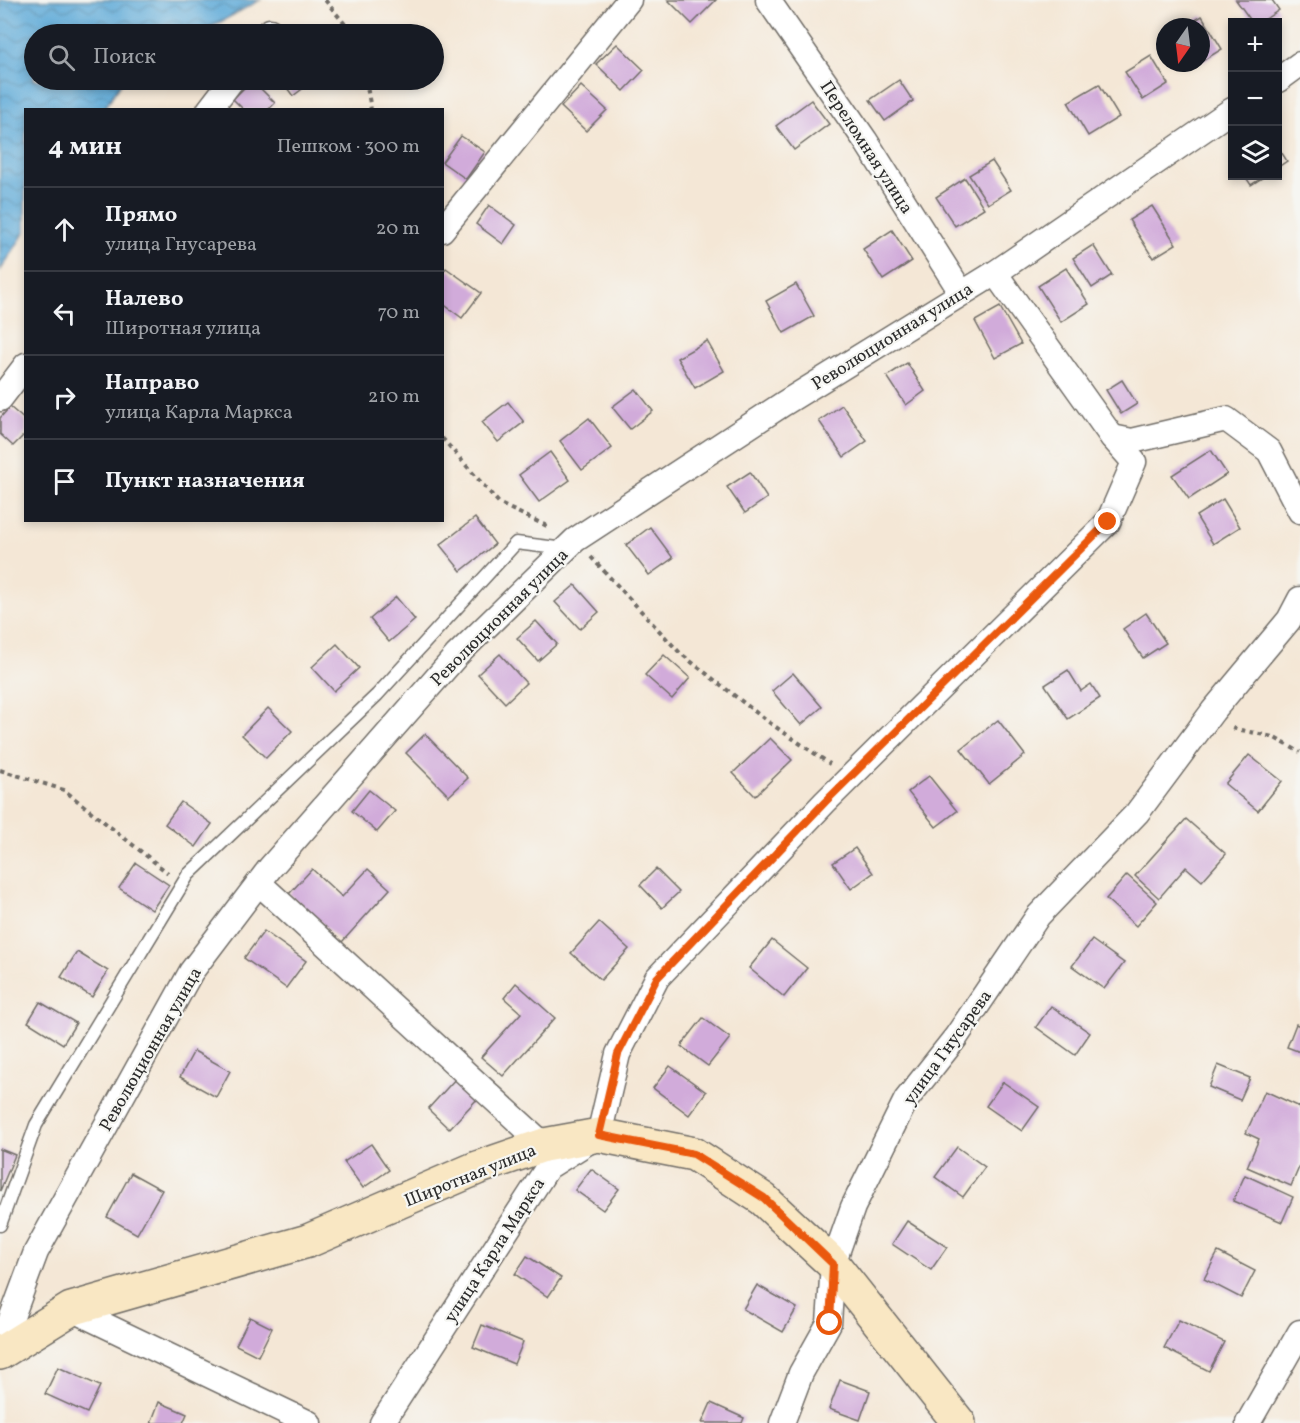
<!DOCTYPE html>
<html lang="ru">
<meta charset="utf-8">
<style>
:root{--surface:#171b24;--page:#20242c;--text:#f1f3f6;--muted:#9ea1a6;--line:#363941}
body{margin:0;font-family:Vollkorn,serif;background:var(--page);color:var(--text)}
.controls{position:absolute;right:18px;top:18px;display:grid;overflow:hidden;border-radius:0px;box-shadow:0 3px 9px #0003}
.controls button{width:54px;height:54px;display:grid;place-items:center;padding:0;border:0;border-bottom:2px solid var(--line);background:var(--surface);color:var(--text);font:30px sans-serif}
.compass{position:absolute;left:1156px;top:18px;width:54px;height:54px;border-radius:50%;background:var(--surface);box-shadow:0 3px 9px #0003;rotate:194deg}
.stop{position:absolute;width:18px;height:18px;margin:-14px;border:4px solid #ea580c;border-radius:50%;background:#fff}
.stop.end{background:#ea580c;border-color:#fff;box-shadow:0 2px 6px #0008}
.list{margin:0;padding:0;list-style:none}
h2{display:flex;justify-content:space-between;align-items:center;height:78px;margin:0;padding:0 24px;font-size:26px}
h2 small{font-size:20px;font-weight:400;color:var(--muted)}
.list li{display:grid;grid-template-columns:39px 1fr auto;gap:18px;align-items:center;box-sizing:border-box;height:84px;padding:0 24px;border-top:2px solid var(--line)}
.list b{display:block;font-size:22px;white-space:nowrap}
.list p{margin:0;font-size:20px;white-space:nowrap;color:var(--muted)}
.list em{font-size:20px;font-style:normal;color:var(--muted)}
.icon{flex:none;width:33px;height:33px;fill:none;stroke:currentColor;stroke-width:2;stroke-linecap:round;stroke-linejoin:round}
.map{position:relative;flex:none;width:1300px;height:1423px;overflow:hidden}
.search{position:absolute;background:var(--surface);box-shadow:0 3px 9px #0003;left:24px;top:24px;width:420px;height:66px;display:flex;align-items:center;gap:15px;box-sizing:border-box;padding:0 21px;border-radius:33px;color:var(--muted);font-size:22px}
.panel{position:absolute;background:var(--surface);box-shadow:0 3px 9px #0003;left:24px;top:108px;width:420px;height:414px;border-radius:0px}
.map>svg:first-child{display:block}
.water{fill:url(#water-waves);stroke:#456a82;stroke-width:1.5}
.building{fill:#d1abda}
.lines{fill:none;stroke-linecap:round;stroke-linejoin:round}
.service-casing{stroke:#716d67;stroke-width:15}
.minor-casing{stroke:#716d67;stroke-width:27}
.secondary-casing{stroke:#716d67;stroke-width:36}
.path{stroke:#716d67;stroke-width:4;stroke-dasharray:4.5 4.5;stroke-linecap:butt}
.service{stroke:#fff;stroke-width:12}
.minor{stroke:#fff;stroke-width:24}
.secondary{stroke:#f9e7c3;stroke-width:33}
.route{stroke:#ea580c;stroke-width:8}
.labels{text-anchor:middle;stroke-width:4.5;stroke-linejoin:round;paint-order:stroke}
.street-label{font-size:18px;fill:#2b2b2b;stroke:#f6f6f2}
</style>
<div class="map">
<svg width="1300" height="1423" viewBox="0 0 1300 1423">
<defs>
<pattern id="water-waves" width="16" height="10" patternUnits="userSpaceOnUse" patternTransform="scale(1.5)"><rect width="16" height="10" fill="#5faad8"/><path d="M0 5q4-4 8 0t8 0" fill="none" stroke="#4f8baf"/></pattern>
</defs>
<rect width="100%" height="100%" fill="#f6f6f2"/>
<filter id="ink" filterUnits="userSpaceOnUse"><feTurbulence type="fractalNoise" baseFrequency=".0167" numOctaves="2"/><feDisplacementMap in="SourceGraphic" scale="12" xChannelSelector="R" yChannelSelector="G"/><feConvolveMatrix kernelMatrix="1 2 1 2 8 2 1 2 1" color-interpolation-filters="sRGB"/></filter>
<filter id="wash" filterUnits="userSpaceOnUse"><feTurbulence type="fractalNoise" baseFrequency=".008" numOctaves="4" result="noise"/><feDisplacementMap in="SourceGraphic" scale="24" xChannelSelector="R" yChannelSelector="G"/><feGaussianBlur stdDeviation="1.35" result="paint"/><feColorMatrix in="noise" values="0 0 0 0 0 0 0 0 0 0 0 0 0 0 0 0 0 1.4 0 .05"/><feComposite in="paint" operator="in"/></filter>
<g filter="url(#wash)">
<rect width="100%" height="100%" fill="#f4e7d6"/>
<path class="water" d="M0,0H260L199,34H34V80H123L104,109L26,110L25,232L0,271Z"/>
<g id="blocks">
<g class="building">
<path d="M668,0H716L692,24Z"/>
<path d="M1236,0H1272L1279,10L1261,22H1252Z"/>
<path d="M1202,16L1222,49L1201,62V27H1184Z"/>
<path d="M617,44L644,70L624,91L596,64Z"/>
<path d="M1151,56L1168,84L1143,100L1125,72Z"/>
<path d="M252,80L275,103L268,110H244L233,99Z"/>
<path d="M281,80H314L293,96Z"/>
<path d="M899,80L913,101L885,121L870,100Z"/>
<path d="M1099,84L1119,117L1088,136L1068,102Z"/>
<path d="M581,86L607,110L586,131L561,107Z"/>
<path d="M811,100L829,124L794,150L776,126Z"/>
<path d="M461,136L485,152L466,179L442,162Z"/>
<path d="M1278,147L1287,161L1278,167Z"/>
<path d="M992,161L1011,190L988,204L969,175Z"/>
<path d="M1245,176H1265L1251,185Z"/>
<path d="M965,178L984,208L955,226L936,197Z"/>
<path d="M489,205L516,225L503,244L476,224Z"/>
<path d="M1152,206L1176,244L1153,258L1129,220Z"/>
<path d="M892,230L912,261L883,280L863,249Z"/>
<path d="M1093,245L1112,275L1092,288L1073,258Z"/>
<path d="M446,268L481,293L462,318L442,303V273Z"/>
<path d="M1066,268L1089,304L1061,322L1038,286Z"/>
<path d="M796,284L814,316L784,333L766,301Z"/>
<path d="M1000,307L1021,344L995,358L975,321Z"/>
<path d="M707,341L724,371L695,388L677,358Z"/>
<path d="M907,363L925,391L906,405L887,376Z"/>
<path d="M1122,380L1137,404L1121,414L1106,390Z"/>
<path d="M636,389L653,411L630,429L612,407Z"/>
<path d="M508,402L524,422L498,442L482,422Z"/>
<path d="M842,405L867,441L844,457L819,421Z"/>
<path d="M10,407L26,421V433L13,446L0,434V418Z"/>
<path d="M589,418L612,448L582,470L560,441Z"/>
<path d="M1211,450L1227,474L1189,499L1172,475Z"/>
<path d="M550,452L570,480L539,502L519,475Z"/>
<path d="M750,472L767,498L745,513L727,487Z"/>
<path d="M1223,499L1240,527L1213,544L1196,516Z"/>
<path d="M475,518L495,544L461,571L440,545Z"/>
<path d="M650,527L673,558L649,575L626,545Z"/>
<path d="M575,585L599,612L580,629L555,602Z"/>
<path d="M396,597L415,620L389,642L370,619Z"/>
<path d="M1146,613L1166,643L1143,658L1123,629Z"/>
<path d="M536,621L557,644L538,661L517,638Z"/>
<path d="M337,644L359,668L334,691L312,667Z"/>
<path d="M500,654L526,683L505,703L478,674Z"/>
<path d="M664,655L690,678L672,699L645,675Z"/>
<path d="M1068,670L1081,691L1091,684L1100,698L1068,719L1045,685Z"/>
<path d="M793,673L822,707L801,725L772,691Z"/>
<path d="M268,708L292,731L266,758L242,735Z"/>
<path d="M998,720L1025,755L989,784L961,749Z"/>
<path d="M425,734L468,778L449,796L406,753Z"/>
<path d="M770,738L792,760L755,796L733,773Z"/>
<path d="M1249,755L1282,781L1258,811L1225,784Z"/>
<path d="M929,776L957,811L936,827L908,792Z"/>
<path d="M369,790L395,811L377,832L352,811Z"/>
<path d="M181,802L212,824L196,847L165,824Z"/>
<path d="M1186,819L1226,854L1202,881L1186,867L1159,898L1135,876Z"/>
<path d="M855,848L873,873L851,889L833,863Z"/>
<path d="M136,863L169,885L152,910L119,888Z"/>
<path d="M312,869L342,897L368,869L390,889L342,942L289,894Z"/>
<path d="M656,869L679,892L662,908L640,885Z"/>
<path d="M1127,875L1157,902L1136,926L1106,899Z"/>
<path d="M599,922L629,949L601,980L571,953Z"/>
<path d="M264,931L306,961L286,988L244,958Z"/>
<path d="M772,940L807,968L784,997L749,968Z"/>
<path d="M1092,940L1124,963L1104,989L1072,966Z"/>
<path d="M77,952L108,971L92,997L61,977Z"/>
<path d="M516,983L555,1018L503,1076L481,1057L521,1013L504,998Z"/>
<path d="M40,1002L76,1023L63,1044L28,1022Z"/>
<path d="M1051,1006L1090,1033L1075,1055L1036,1027Z"/>
<path d="M703,1018L730,1038L708,1066L681,1046Z"/>
<path d="M1296,1024L1300,1026V1052L1287,1047Z"/>
<path d="M194,1051L230,1071L216,1097L180,1077Z"/>
<path d="M1218,1065L1250,1078L1240,1100L1209,1087Z"/>
<path d="M670,1066L706,1092L689,1115L653,1088Z"/>
<path d="M457,1077L479,1097L449,1129L428,1109Z"/>
<path d="M1003,1082L1039,1107L1022,1131L986,1106Z"/>
<path d="M1265,1091L1300,1107V1165L1291,1186L1247,1167L1259,1139L1246,1133Z"/>
<path d="M371,1144L389,1170L363,1188L344,1162Z"/>
<path d="M957,1147L985,1167L963,1197L935,1177Z"/>
<path d="M0,1149L15,1155L0,1191Z"/>
<path d="M591,1169L619,1189L603,1210L575,1190Z"/>
<path d="M131,1173L162,1190L137,1234L107,1217Z"/>
<path d="M1245,1175L1293,1197L1282,1222L1233,1201Z"/>
<path d="M907,1221L947,1247L931,1270L892,1244Z"/>
<path d="M1218,1252L1255,1271L1241,1298L1204,1279Z"/>
<path d="M527,1256L561,1278L548,1297L515,1274Z"/>
<path d="M757,1285L797,1308L783,1332L743,1309Z"/>
<path d="M250,1317L272,1328L258,1356L236,1345Z"/>
<path d="M1179,1320L1224,1342L1209,1371L1164,1348Z"/>
<path d="M482,1325L523,1342L514,1364L473,1347Z"/>
<path d="M58,1367L100,1386L87,1413L45,1394Z"/>
<path d="M840,1380L870,1391L860,1420L829,1409Z"/>
<path d="M159,1402L187,1414L183,1423H151Z"/>
<path d="M711,1403L744,1418L742,1423H702Z"/>
</g>
</g>
</g>
<g filter="url(#ink)">
<use href="#blocks" fill-opacity="0" stroke="#716d67" stroke-width="1.5"/>
<g class="lines">
<defs>
<path id="service" d="M0,1225L36,1125L188,875L377,695L516,543L565,549"/>
<g id="minor">
<path d="M768,0L865,140L961,292"/>
<path d="M268,34L270,31"/>
<path d="M1278,80L1300,64"/>
<path d="M209,110L232,80"/>
<path d="M442,230L629,0"/>
<path d="M0,399L26,365"/>
<path d="M1112,437L1132,441L1226,419L1269,451L1300,511"/>
<path d="M260,884L544,1145"/>
<path d="M71,1309L309,1423"/>
<path d="M0,1349L36,1252L191,972L270,868L457,655L575,540L783,404L995,273L1232,110"/>
<path d="M382,1423L548,1167L599,1135L618,1054L657,978L825,802L1108,522L1134,462L1112,437L995,273"/>
<path d="M782,1423L801,1373L829,1323L833,1264L853,1207L906,1100L956,1037L1038,916L1137,813L1213,711L1289,620L1300,599"/>
<path d="M1248,1423L1300,1332"/>
</g>
<path id="secondary" d="M0,1353L71,1309L308,1241L477,1168L544,1145L599,1135L694,1154L763,1199L833,1264L959,1423"/>
</defs>
<use href="#service" class="service-casing"/>
<use href="#minor" class="minor-casing"/>
<use href="#secondary" class="secondary-casing"/>
<g class="path">
<path d="M325,0L353,34"/>
<path d="M366,80L371,110"/>
<path d="M442,438L500,504L547,526"/>
<path d="M591,557L680,653L767,721L830,764"/>
<path d="M1232,728L1273,737L1300,752"/>
<path d="M0,770L64,790L168,873"/>
</g>
<use href="#service" class="service"/>
<use href="#minor" class="minor"/>
<use href="#secondary" class="secondary"/>
</g>
</g>
<g class="lines" filter="url(#ink)">
<path class="route" d="M830,1323L833,1264L764,1198L694,1154L599,1135L618,1054L657,978L825,802L1108,522"/>
</g>
<g class="labels">
<g class="street-label">
<text transform="translate(867 147) rotate(57)" y="6">Переломная улица</text>
<text transform="translate(892 336) rotate(-32)" y="6">Революционная улица</text>
<text transform="translate(499 617) rotate(-45)" y="6">Революционная улица</text>
<text transform="translate(947 1047) rotate(-54)" y="6">улица Гнусарева</text>
<text transform="translate(150 1049) rotate(-60)" y="6">Революционная улица</text>
<text transform="translate(470 1175) rotate(-22)" y="6">Широтная улица</text>
<text transform="translate(494 1250) rotate(-57)" y="6">улица Карла Маркса</text>
</g>
</g>
</svg>
<div class="controls">
<button>+</button>
<button>−</button>
<button><svg class="icon" aria-label="layers" viewBox="0 0 24 24"><path d="M12 4l9 5-9 5-9-5zM3 14l9 5 9-5"/></svg></button>
</div>
<svg class="compass" viewBox="-18 -18 36 36"><path d="M0-13l5 13h-10z" fill="#e53935"/><path d="M0 13l5-13h-10z" fill="#9ea1a6"/></svg>
<div class="stop" style="left:830px;top:1323px"></div>
<div class="stop end" style="left:1108px;top:522px"></div>
<div class="search"><svg class="icon" aria-label="search" viewBox="0 0 24 24"><circle cx="10" cy="10" r="6"/><path d="M15 15l6 6"/></svg>Поиск</div>
<section class="panel">
<h2>4 мин<small>Пешком · 300 m</small></h2>
<ul class="list">
<li><svg class="icon" aria-label="ahead" viewBox="0 0 24 24"><path d="M12 20V5M6 11l6-6 6 6"/></svg><div><b>Прямо</b><p>улица Гнусарева</p></div><em>20 m</em></li>
<li><svg class="icon" aria-label="left" viewBox="0 0 24 24"><path d="M17 20v-9H6M10 6l-5 5 5 5"/></svg><div><b>Налево</b><p>Широтная улица</p></div><em>70 m</em></li>
<li><svg class="icon" aria-label="right" viewBox="0 0 24 24"><path d="M7 20v-9h11M14 6l5 5-5 5"/></svg><div><b>Направо</b><p>улица Карла Маркса</p></div><em>210 m</em></li>
<li><svg class="icon" aria-label="arrive" viewBox="0 0 24 24"><path d="M6 21V4h12l-3 4 3 4H6"/></svg><div><b>Пункт назначения</b></div></li>
</ul>
</section>
</div>
